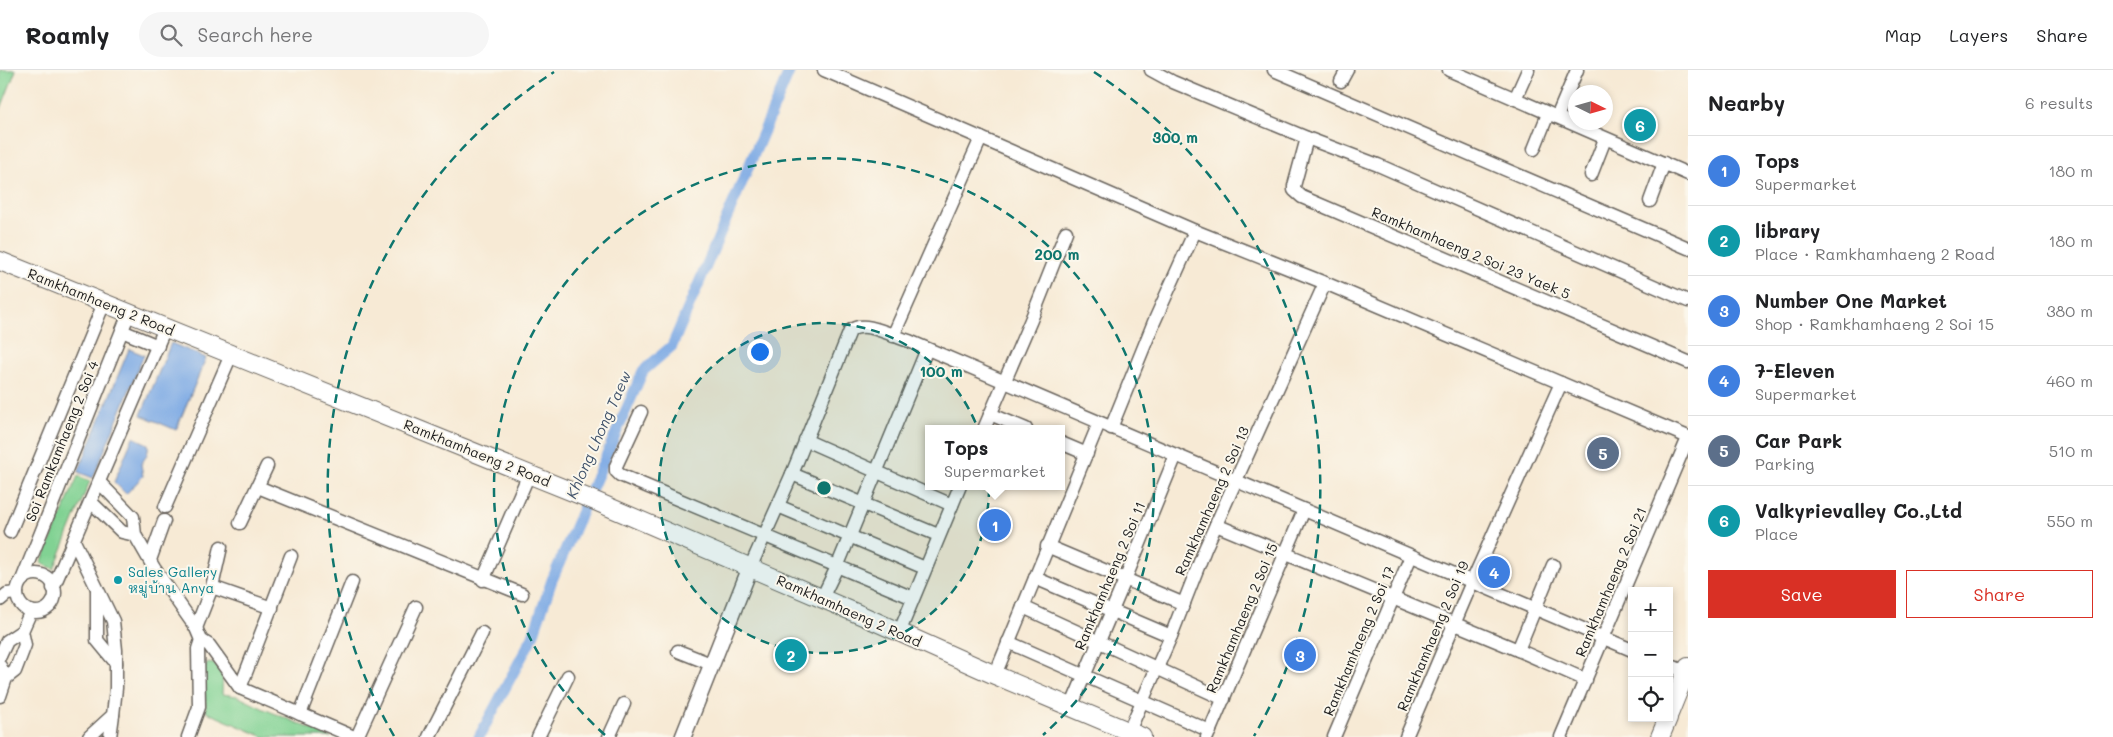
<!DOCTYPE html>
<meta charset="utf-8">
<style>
:root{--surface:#fff;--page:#f6f6f6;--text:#202124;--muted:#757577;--line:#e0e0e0;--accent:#d93025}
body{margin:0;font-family:Mali,"Playpen Sans Thai",sans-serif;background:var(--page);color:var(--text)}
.controls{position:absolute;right:15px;bottom:15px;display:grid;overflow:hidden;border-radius:0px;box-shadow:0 2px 8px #0003}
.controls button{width:45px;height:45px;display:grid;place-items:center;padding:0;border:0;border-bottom:1px solid var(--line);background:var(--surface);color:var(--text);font:25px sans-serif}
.compass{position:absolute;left:1568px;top:15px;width:45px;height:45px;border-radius:50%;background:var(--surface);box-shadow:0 2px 8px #0003;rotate:95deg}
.you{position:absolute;left:759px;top:281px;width:18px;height:18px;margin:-12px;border:4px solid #fff;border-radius:50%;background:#1a73e8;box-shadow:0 0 0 8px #1a73e833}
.badge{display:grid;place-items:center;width:32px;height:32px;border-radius:50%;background:var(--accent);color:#fff;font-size:16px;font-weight:700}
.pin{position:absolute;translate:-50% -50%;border:2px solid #fff;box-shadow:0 1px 5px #0006}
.popup{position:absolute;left:925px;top:355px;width:140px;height:65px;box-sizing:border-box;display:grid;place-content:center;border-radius:0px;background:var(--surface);filter:drop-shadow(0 1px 4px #0005);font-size:16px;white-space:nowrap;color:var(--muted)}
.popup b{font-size:19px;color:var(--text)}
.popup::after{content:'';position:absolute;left:50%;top:100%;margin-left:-10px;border:10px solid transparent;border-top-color:var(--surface)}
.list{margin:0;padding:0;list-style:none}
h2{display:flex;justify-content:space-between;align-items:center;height:65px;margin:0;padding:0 20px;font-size:21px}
h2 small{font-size:16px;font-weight:400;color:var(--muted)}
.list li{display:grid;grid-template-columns:32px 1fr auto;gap:15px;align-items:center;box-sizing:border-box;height:70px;padding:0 20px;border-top:1px solid var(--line)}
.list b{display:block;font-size:19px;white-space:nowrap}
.list p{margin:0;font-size:16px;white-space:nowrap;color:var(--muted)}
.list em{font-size:16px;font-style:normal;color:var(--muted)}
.actions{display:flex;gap:10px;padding:15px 20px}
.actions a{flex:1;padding:11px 0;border:1px solid var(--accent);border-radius:0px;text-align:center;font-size:18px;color:var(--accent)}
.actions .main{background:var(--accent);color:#fff}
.icon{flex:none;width:28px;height:28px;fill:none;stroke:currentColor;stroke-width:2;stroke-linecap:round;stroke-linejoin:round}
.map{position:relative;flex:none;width:1688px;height:667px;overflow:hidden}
header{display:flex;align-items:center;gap:30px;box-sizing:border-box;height:70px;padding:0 25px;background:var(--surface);border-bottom:1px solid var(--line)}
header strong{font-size:24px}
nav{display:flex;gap:28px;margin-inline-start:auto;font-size:18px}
.search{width:350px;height:45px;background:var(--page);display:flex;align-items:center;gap:12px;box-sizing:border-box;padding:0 18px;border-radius:28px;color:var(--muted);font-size:19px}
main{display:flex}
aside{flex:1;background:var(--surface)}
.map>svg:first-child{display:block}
.green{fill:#81d293;stroke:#4e7758}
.water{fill:#7ba9e4;stroke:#4c6280}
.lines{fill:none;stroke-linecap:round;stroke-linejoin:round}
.canal{stroke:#7ba9e4;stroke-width:11}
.minor-casing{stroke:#69645d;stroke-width:15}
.tertiary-casing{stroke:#69645d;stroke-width:18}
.secondary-casing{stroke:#69645d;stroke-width:20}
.minor{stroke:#fff;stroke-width:12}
.tertiary{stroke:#fff;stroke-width:15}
.secondary{stroke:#fff;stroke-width:18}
.ring{fill:none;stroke:#0f766e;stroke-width:2.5;stroke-dasharray:9 6}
.culture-dot{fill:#0f9aa8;stroke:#fbf7ec;stroke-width:2}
.labels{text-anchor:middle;stroke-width:4;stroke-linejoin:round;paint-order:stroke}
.street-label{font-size:14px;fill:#1c1c1c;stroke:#fbf7ec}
.culture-label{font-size:14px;fill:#0d838f;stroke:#fbf7ec;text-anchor:start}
.water-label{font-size:15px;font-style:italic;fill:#42546c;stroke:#fbf7ec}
.centre{fill:#0f766e;stroke:#fbf7ec;stroke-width:2.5}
.ring-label{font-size:15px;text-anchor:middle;font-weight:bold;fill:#0f766e;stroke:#fbf7ec;stroke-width:4;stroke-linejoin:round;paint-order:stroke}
</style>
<header>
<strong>Roamly</strong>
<div class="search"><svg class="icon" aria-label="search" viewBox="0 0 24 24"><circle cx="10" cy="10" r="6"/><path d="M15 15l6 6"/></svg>Search here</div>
<nav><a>Map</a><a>Layers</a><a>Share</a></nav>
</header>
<main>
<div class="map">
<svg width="1688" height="667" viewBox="0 0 1688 667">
<rect width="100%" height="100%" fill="#fbf7ec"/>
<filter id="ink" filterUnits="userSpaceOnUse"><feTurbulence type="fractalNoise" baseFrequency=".02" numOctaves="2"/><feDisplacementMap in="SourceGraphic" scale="10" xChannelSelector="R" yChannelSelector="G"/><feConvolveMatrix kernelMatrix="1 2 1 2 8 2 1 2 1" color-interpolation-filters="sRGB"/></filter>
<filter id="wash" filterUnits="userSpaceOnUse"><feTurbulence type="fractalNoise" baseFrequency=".0096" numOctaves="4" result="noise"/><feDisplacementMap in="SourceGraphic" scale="20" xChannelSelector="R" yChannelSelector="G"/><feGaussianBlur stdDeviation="1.12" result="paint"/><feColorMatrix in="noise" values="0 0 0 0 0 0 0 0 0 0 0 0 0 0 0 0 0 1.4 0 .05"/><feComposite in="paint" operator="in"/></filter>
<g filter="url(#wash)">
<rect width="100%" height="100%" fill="#f7ead5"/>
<g class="green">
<path d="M0,0H16L0,41Z"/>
<path d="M78,406L90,411L54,499L41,493Z"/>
<path d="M208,593L215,594L223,603L222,624L237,626L264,639L331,667H264L206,642L203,599Z"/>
</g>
<g class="water">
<path d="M171,273L206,288L176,360L141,345Z"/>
<path d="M129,279L144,285L93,408L78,402Z"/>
<path d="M133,367L148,374C149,383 146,387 141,394L143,406L126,424L114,412Z"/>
</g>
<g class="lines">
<path class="canal" d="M479,667L533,566L552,510L643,301L672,276L790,0"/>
</g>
</g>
<g filter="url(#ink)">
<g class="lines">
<defs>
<g id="minor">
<path d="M824,0L1195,161L1325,213L1688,367"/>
<path d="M1151,0L1173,12L1307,68L1378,95L1688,231"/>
<path d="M1274,0L1688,178"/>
<path d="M1449,0L1688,104"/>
<path d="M1341,11L1347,0"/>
<path d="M1515,29L1528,0"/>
<path d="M1557,47L1577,0"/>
<path d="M1307,68L1294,116V120L1302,127L1688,292"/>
<path d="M1534,79L1548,44"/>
<path d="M1591,105L1605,69"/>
<path d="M1650,131L1664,93"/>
<path d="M122,261L158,276"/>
<path d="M893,266L981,68"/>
<path d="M641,342L616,396V401L620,405L913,528"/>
<path d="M990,344L1026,359"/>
<path d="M1111,358L1154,252L1195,161"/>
<path d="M984,359L1031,250L1066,162"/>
<path d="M805,370L952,435"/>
<path d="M1061,373L1087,384"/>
<path d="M792,404L938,465"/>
<path d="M99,412L133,447L135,465L154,498L196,558L201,570L209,575L240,618L354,667"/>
<path d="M258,417L522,524"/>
<path d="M91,432L122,462L135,465"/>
<path d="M778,436L925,498"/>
<path d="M165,437L231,285"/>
<path d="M240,453L267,396"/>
<path d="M1216,455L1518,580L1586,610"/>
<path d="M10,462L104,233"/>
<path d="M74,471L113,551L116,580V618L113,645L89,667"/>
<path d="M1047,476L1184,534"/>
<path d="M150,490L164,451"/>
<path d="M750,498L792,404L850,261C864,249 892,266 909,271L1632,580"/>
<circle cx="36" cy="523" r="19"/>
<path d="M1035,508L1171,566"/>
<path d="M22,510L129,243"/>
<path d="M483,510L529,404"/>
<path d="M212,517L272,538"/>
<path d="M53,518L165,258"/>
<path d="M97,520V570L116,593"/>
<path d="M822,528L837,497L927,279"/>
<path d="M0,530L7,524L17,523"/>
<path d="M1023,537L1224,629"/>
<path d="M196,558L212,517L221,477"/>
<path d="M899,563L960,416"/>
<path d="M1008,572L1210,661"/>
<path d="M1518,580L1553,495"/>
<path d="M678,581L711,594"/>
<path d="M0,586L7,571L22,561L31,541"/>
<path d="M1669,595L1686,602"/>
<path d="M0,596L6,608"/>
<path d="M995,605L1099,353"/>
<path d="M240,618L291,486"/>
<path d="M0,626L6,608L15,601L25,575L22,561"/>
<path d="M1071,637L1125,510L1176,385"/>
<path d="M300,644L352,512"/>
<path d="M1129,661L1171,566L1205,479L1325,213"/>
<path d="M110,667L113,645"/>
<path d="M188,667L199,637L198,579L201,570"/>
<path d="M357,667L416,537"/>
<path d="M429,667L482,563"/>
<path d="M538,667L568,606"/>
<path d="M609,667L624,634"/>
<path d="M1207,667L1304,440"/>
<path d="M1334,667L1411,486"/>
<path d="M1406,667L1472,512L1561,313"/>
<path d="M1561,667L1688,368"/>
</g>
<path id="tertiary" d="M683,667L750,498"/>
<g id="secondary">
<path d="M0,191L595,431L863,546L995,605L1142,667"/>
<path d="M1669,644L1688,597"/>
<path d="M1660,667L1668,648"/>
</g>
</defs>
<use href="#minor" class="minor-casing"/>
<use href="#tertiary" class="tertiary-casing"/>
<use href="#secondary" class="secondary-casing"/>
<use href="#minor" class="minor"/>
<use href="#tertiary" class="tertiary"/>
<use href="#secondary" class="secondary"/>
</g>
</g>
<circle cx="824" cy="418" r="165" fill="#0f766e" fill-opacity=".12"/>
<g class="ring">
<circle cx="824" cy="418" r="165"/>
<path d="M605 665A330 330 0 1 1 1043 665"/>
<path d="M394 666A496 496 0 0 1 554 2M1094 2A496 496 0 0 1 1254 666"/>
</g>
<circle class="culture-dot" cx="118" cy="510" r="5"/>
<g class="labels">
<g class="street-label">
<text transform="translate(1471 183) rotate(23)" y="5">Ramkhamhaeng 2 Soi 23 Yaek 5</text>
<text transform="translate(101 232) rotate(22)" y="5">Ramkhamhaeng 2 Road</text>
<text transform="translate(62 371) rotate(-68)" y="5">Soi Ramkamhaeng 2 Soi 4</text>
<text transform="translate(477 383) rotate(22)" y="5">Ramkhamhaeng 2 Road</text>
<text transform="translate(1212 431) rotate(-66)" y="5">Ramkhamhaeng 2 Soi 13</text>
<text transform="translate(1110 506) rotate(-67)" y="5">Ramkhamhaeng 2 Soi 11</text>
<text transform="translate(1611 512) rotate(-67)" y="5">Ramkhamhaeng 2 Soi 21</text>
<text transform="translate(849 541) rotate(24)" y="5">Ramkhamhaeng 2 Road</text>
<text transform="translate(1242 548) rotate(-67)" y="5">Ramkhamhaeng 2 Soi 15</text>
<text transform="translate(1433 566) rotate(-67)" y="5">Ramkhamhaeng 2 Soi 19</text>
<text transform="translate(1359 571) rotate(-67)" y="5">Ramkhamhaeng 2 Soi 17</text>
</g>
<g class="culture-label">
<text x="128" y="507">Sales Gallery<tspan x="128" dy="16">หมู่บ้าน Anya</tspan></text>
</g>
<g class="water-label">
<text transform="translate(599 365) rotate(-66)" y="5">Khlong Lhong Taew</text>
</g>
</g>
<circle cx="824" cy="418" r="8" class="centre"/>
<g class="ring-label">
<text x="1175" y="73">300 m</text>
<text x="1057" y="190">200 m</text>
<text x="941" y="307">100 m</text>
</g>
</svg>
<div class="controls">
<button>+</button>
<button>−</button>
<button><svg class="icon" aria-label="locate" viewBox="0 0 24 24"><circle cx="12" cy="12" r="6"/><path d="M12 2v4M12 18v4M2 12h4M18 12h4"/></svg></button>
</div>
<svg class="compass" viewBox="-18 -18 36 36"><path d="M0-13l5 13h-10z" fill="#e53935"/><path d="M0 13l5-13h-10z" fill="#757577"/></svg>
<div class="you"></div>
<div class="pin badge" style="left:995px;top:455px;background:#3f7fe0">1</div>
<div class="popup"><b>Tops</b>Supermarket</div>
<div class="pin badge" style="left:791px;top:585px;background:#0f9aa8">2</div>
<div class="pin badge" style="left:1300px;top:585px;background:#3f7fe0">3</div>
<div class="pin badge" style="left:1494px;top:502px;background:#3f7fe0">4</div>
<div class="pin badge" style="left:1603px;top:383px;background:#5c6f8a">5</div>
<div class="pin badge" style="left:1640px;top:55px;background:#0f9aa8">6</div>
</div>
<aside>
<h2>Nearby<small>6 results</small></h2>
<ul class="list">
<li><span class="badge" style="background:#3f7fe0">1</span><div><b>Tops</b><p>Supermarket</p></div><em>180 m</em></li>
<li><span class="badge" style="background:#0f9aa8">2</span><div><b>library</b><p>Place · Ramkhamhaeng 2 Road</p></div><em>180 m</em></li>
<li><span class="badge" style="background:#3f7fe0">3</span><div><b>Number One Market</b><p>Shop · Ramkhamhaeng 2 Soi 15</p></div><em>380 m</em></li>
<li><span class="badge" style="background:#3f7fe0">4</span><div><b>7-Eleven</b><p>Supermarket</p></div><em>460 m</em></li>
<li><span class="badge" style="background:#5c6f8a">5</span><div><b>Car Park</b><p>Parking</p></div><em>510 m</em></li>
<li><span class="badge" style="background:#0f9aa8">6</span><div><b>Valkyrievalley Co.,Ltd</b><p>Place</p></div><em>550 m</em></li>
</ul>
<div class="actions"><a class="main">Save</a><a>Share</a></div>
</aside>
</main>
